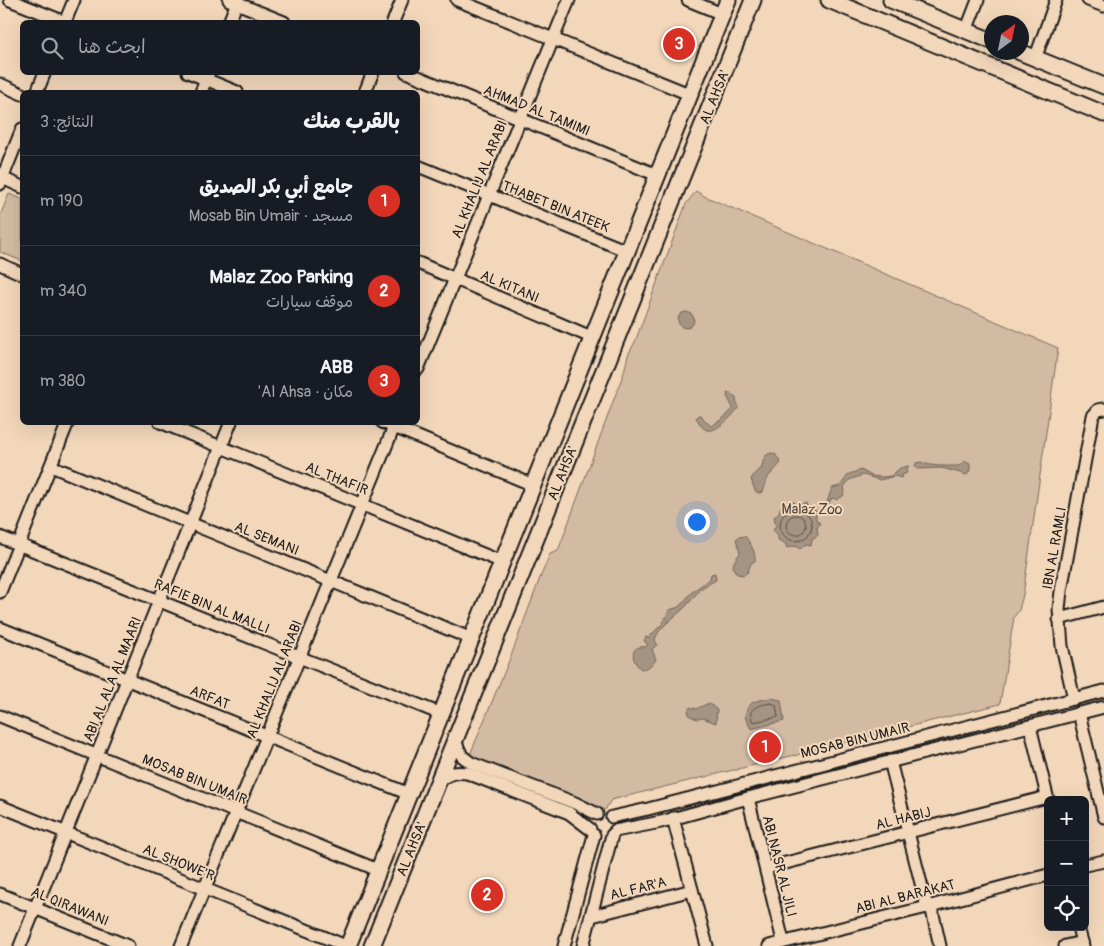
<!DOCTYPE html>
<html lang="ar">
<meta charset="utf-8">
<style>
:root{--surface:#171b24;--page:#20242c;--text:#f1f3f6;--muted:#9ea1a6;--line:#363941;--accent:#d93025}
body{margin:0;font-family:Pangolin,"Playpen Sans Arabic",sans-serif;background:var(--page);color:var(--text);direction:rtl}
.controls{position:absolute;right:15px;bottom:15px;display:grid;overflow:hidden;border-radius:8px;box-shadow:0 5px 20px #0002}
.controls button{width:45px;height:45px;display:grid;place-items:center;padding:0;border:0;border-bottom:1px solid var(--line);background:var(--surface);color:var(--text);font:25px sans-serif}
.compass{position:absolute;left:984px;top:15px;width:45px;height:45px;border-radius:50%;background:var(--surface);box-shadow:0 5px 20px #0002;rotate:33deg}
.you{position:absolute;left:696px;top:521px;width:18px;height:18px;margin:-12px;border:4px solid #fff;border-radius:50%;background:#1a73e8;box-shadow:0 0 0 8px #1a73e833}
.badge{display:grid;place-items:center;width:32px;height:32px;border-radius:50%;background:var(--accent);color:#fff;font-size:16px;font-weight:700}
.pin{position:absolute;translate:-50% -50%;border:2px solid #fff;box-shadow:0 1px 5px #0006}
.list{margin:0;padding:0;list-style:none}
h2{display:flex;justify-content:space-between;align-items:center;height:65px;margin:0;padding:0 20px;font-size:21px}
h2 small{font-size:16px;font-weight:400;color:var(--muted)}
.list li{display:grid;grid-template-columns:32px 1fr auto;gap:15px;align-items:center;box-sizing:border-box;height:90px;padding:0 20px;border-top:1px solid var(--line)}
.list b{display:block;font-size:19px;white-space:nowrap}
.list p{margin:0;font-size:16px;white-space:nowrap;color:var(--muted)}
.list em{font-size:16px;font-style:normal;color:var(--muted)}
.icon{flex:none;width:28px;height:28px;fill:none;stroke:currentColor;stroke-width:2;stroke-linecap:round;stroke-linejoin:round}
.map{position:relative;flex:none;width:1104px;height:946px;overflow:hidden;direction:ltr}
.search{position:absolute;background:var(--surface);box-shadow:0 5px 20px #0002;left:20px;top:20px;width:400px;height:55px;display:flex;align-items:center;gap:12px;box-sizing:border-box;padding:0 18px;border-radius:8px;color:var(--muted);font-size:19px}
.panel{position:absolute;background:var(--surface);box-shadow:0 5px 20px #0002;left:20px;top:90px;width:400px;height:335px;border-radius:8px;direction:rtl}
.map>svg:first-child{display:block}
.green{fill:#d3bba3;stroke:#786c60}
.water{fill:#a69482;stroke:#6f6459}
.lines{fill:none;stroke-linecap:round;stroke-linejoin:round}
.shore{stroke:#534c45;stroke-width:1}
.minor-casing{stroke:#1c1c1c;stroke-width:15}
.major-casing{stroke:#1c1c1c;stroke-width:19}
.minor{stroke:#f3d7ba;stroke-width:11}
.major{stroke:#f3d7ba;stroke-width:15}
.labels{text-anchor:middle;stroke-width:4;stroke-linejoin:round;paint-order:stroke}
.street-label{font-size:14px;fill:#1c1c1c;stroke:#f3d7ba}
.park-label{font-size:14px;fill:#4a443e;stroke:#f3d7ba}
</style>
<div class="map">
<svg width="1104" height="946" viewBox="0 0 1104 946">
<rect width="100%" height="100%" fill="#f3d7ba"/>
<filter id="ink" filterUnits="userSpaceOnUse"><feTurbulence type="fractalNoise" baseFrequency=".02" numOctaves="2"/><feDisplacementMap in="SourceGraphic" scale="10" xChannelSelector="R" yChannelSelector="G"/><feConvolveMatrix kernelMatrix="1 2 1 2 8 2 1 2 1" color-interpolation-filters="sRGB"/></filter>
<g filter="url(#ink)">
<g class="green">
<path d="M696,191L704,196L1058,348L1023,595L1019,610L1014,617L1000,704L802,753L795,756V755L738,769V770H733L611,800L605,810L469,757L511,656L540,578L550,554L558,551L624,372L628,355L635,342L686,204Z"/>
<path d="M9,194L22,199V261L0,252V216Z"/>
</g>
<g class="water">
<circle cx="686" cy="320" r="8"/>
<path d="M728,392L736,398L738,408C734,415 716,433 707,430C702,429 699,422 696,418L698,415H700L711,426C718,422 729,415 733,408L727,396Z"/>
<path d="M771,453L775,454L781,463L768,477L763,492L758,493L755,491L751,479L755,473L761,469C764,462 762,455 771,453Z"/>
<path d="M964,461L970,464V470L967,475L942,468L918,469L915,466L916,463L921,462C929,467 950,466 959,466Z"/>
<path d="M909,466L906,470L907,473L902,475L901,478L895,476L880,480L863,475L849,480L844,487L845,491L843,496L836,500L834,498L831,499L828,506L827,502L832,488L840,486L849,474L861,470L872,476L882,477L891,476L900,468Z"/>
<path d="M793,501L797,505L806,503L808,509L816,511V520L820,523L817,528L818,535L812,539L811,545L806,544L800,549L796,546L787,548L785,543L778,540V535L773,530L776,525L774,517L778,514L781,506H789Z"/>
<path d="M745,536C750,543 756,552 755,561L751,563L748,572L743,575L737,574L733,568L734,562L740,553L736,539L739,537Z"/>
<path d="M715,573L716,580C711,583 704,586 699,590C694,597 688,605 681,611C672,619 660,627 655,639L657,645L652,649L656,660C651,666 648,668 641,669C631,661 629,645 645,647L648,645L644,641L646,637L650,638L651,635L663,623L669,610L679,607L693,591L710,579L711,574Z"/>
<path d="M771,698L781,700L784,721L751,729L745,717C748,700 755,701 771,698Z"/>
<path d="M709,703L717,710L716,723L703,718L697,719L690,716L688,711L690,707L696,709Z"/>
</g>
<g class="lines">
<g class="shore">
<circle cx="796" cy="525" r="16"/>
<circle cx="796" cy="525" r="10"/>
<path d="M771,703L776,705L778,717L753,722C745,707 760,705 771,703Z"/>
</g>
<defs>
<g id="minor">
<path d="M10,0L65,22"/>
<path d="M229,0L284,22"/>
<path d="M457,0L689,94"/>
<path d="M688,0L722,14"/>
<path d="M1088,0L1104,6"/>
<path d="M65,22L74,0"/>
<path d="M229,22L238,0"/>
<path d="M393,22L402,0"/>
<path d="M966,31L978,0"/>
<path d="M1035,59L1056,0"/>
<path d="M188,72L237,92"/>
<path d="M406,72L657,175"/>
<path d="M0,84L22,94"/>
<path d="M37,92L45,72"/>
<path d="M201,92L209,72"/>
<path d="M365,92L373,72"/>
<path d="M418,166L627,251"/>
<path d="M0,177L22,187"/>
<path d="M0,184L22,129"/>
<path d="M418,263L591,337"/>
<path d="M0,264L22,274"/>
<path d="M418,369L569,0"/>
<path d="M160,422L502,562"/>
<path d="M382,422L533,485"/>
<path d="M51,466L472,639"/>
<path d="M0,537L441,714"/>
<path d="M0,592L68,422"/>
<path d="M1059,619L1104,607"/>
<path d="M0,628L409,794"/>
<path d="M1074,699L1062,646L1059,609L1061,591L1093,416L1098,410L1104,409"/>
<path d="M1079,713L1104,817"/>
<path d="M0,716L378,870"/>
<path d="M1030,726L1048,800"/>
<path d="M455,741L462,756L471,763L575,803L597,814"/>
<path d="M890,761L927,907L932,910L940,946"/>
<path d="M438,784C445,774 455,771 467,773L569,813L590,829"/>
<path d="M748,798L783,941"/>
<path d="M0,806L346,946"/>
<path d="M612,817L648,809L1104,691"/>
<path d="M673,818L707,946"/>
<path d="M615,831L661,822L748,798L1104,707"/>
<path d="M1085,865L1104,861"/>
<path d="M766,868L1047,797"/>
<path d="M0,894L128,946"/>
<path d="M592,916L692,890"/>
<path d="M1078,927L1083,946"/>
<path d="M20,946L231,422"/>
<path d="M181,946L396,422"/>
<path d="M564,946L594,835"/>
<path d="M583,946L612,835"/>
<path d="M769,946L927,907L1048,875"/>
<path d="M1065,946L1082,942"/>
</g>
<g id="major">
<path d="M829,0L1104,114"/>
<path d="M891,0L992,41"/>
<path d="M1020,52L1104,86"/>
<path d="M348,946L728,0"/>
<path d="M372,946L753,0"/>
</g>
</defs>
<use href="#minor" class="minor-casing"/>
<use href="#major" class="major-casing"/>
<use href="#minor" class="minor"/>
<use href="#major" class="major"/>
</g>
</g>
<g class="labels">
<g class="street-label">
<text transform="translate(714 97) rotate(-68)" y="5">AL AHSA'</text>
<text transform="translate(537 110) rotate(22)" y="5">AHMAD AL TAMIMI</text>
<text transform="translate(479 179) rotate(-68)" y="5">AL KHALIJ AL ARABI</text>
<text transform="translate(556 206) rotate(22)" y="5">THABET BIN ATEEK</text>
<text transform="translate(510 286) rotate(23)" y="5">AL KITANI</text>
<text transform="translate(562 473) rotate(-68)" y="5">AL AHSA'</text>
<text transform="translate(337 478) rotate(22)" y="5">AL THAFIR</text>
<text transform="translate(267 538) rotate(22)" y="5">AL SEMANI</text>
<text transform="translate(1054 548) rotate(-80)" y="5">IBN AL RAMLI</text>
<text transform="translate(212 606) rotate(22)" y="5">RAFIE BIN AL MALLI</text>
<text transform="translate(112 679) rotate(-68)" y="5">ABI AL ALA AL MAARI</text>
<text transform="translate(274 679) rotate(-68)" y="5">AL KHALIJ AL ARABI</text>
<text transform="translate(210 697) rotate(22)" y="5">ARFAT</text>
<text transform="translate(855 740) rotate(-14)" y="5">MOSAB BIN UMAIR</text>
<text transform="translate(195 779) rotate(22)" y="5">MOSAB BIN UMAIR</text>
<text transform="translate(903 818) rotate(-14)" y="5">AL HABIJ</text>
<text transform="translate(411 849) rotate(-68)" y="5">AL AHSA'</text>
<text transform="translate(179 862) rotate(22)" y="5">AL SHOWE'R</text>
<text transform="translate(780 866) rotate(76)" y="5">ABI NASR AL JILI</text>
<text transform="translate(638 888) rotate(-14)" y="5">AL FAR'A</text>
<text transform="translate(905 896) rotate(-14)" y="5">ABI AL BARAKAT</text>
<text transform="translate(70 906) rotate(22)" y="5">AL QIRAWANI</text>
</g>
<g class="park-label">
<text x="812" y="514">Malaz Zoo</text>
</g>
</g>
</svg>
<div class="controls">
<button>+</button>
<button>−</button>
<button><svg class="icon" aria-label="locate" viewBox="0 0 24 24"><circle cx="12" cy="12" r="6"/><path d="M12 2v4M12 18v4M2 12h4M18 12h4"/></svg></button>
</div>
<svg class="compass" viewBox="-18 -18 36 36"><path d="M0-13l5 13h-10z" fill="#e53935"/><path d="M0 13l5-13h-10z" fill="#9ea1a6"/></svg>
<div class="you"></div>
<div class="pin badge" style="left:765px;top:747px">1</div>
<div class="pin badge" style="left:487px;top:895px">2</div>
<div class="pin badge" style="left:679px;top:44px">3</div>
<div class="search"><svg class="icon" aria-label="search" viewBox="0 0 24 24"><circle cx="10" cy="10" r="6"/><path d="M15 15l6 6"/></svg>ابحث هنا</div>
<section class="panel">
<h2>بالقرب منك<small>النتائج: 3</small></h2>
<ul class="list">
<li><span class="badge">1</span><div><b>جامع أبي بكر الصديق</b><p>مسجد · Mosab Bin Umair</p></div><em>190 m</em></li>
<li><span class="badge">2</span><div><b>Malaz Zoo Parking</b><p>موقف سيارات</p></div><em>340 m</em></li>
<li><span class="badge">3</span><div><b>ABB</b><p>مكان · Al Ahsa'</p></div><em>380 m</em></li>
</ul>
</section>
</div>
